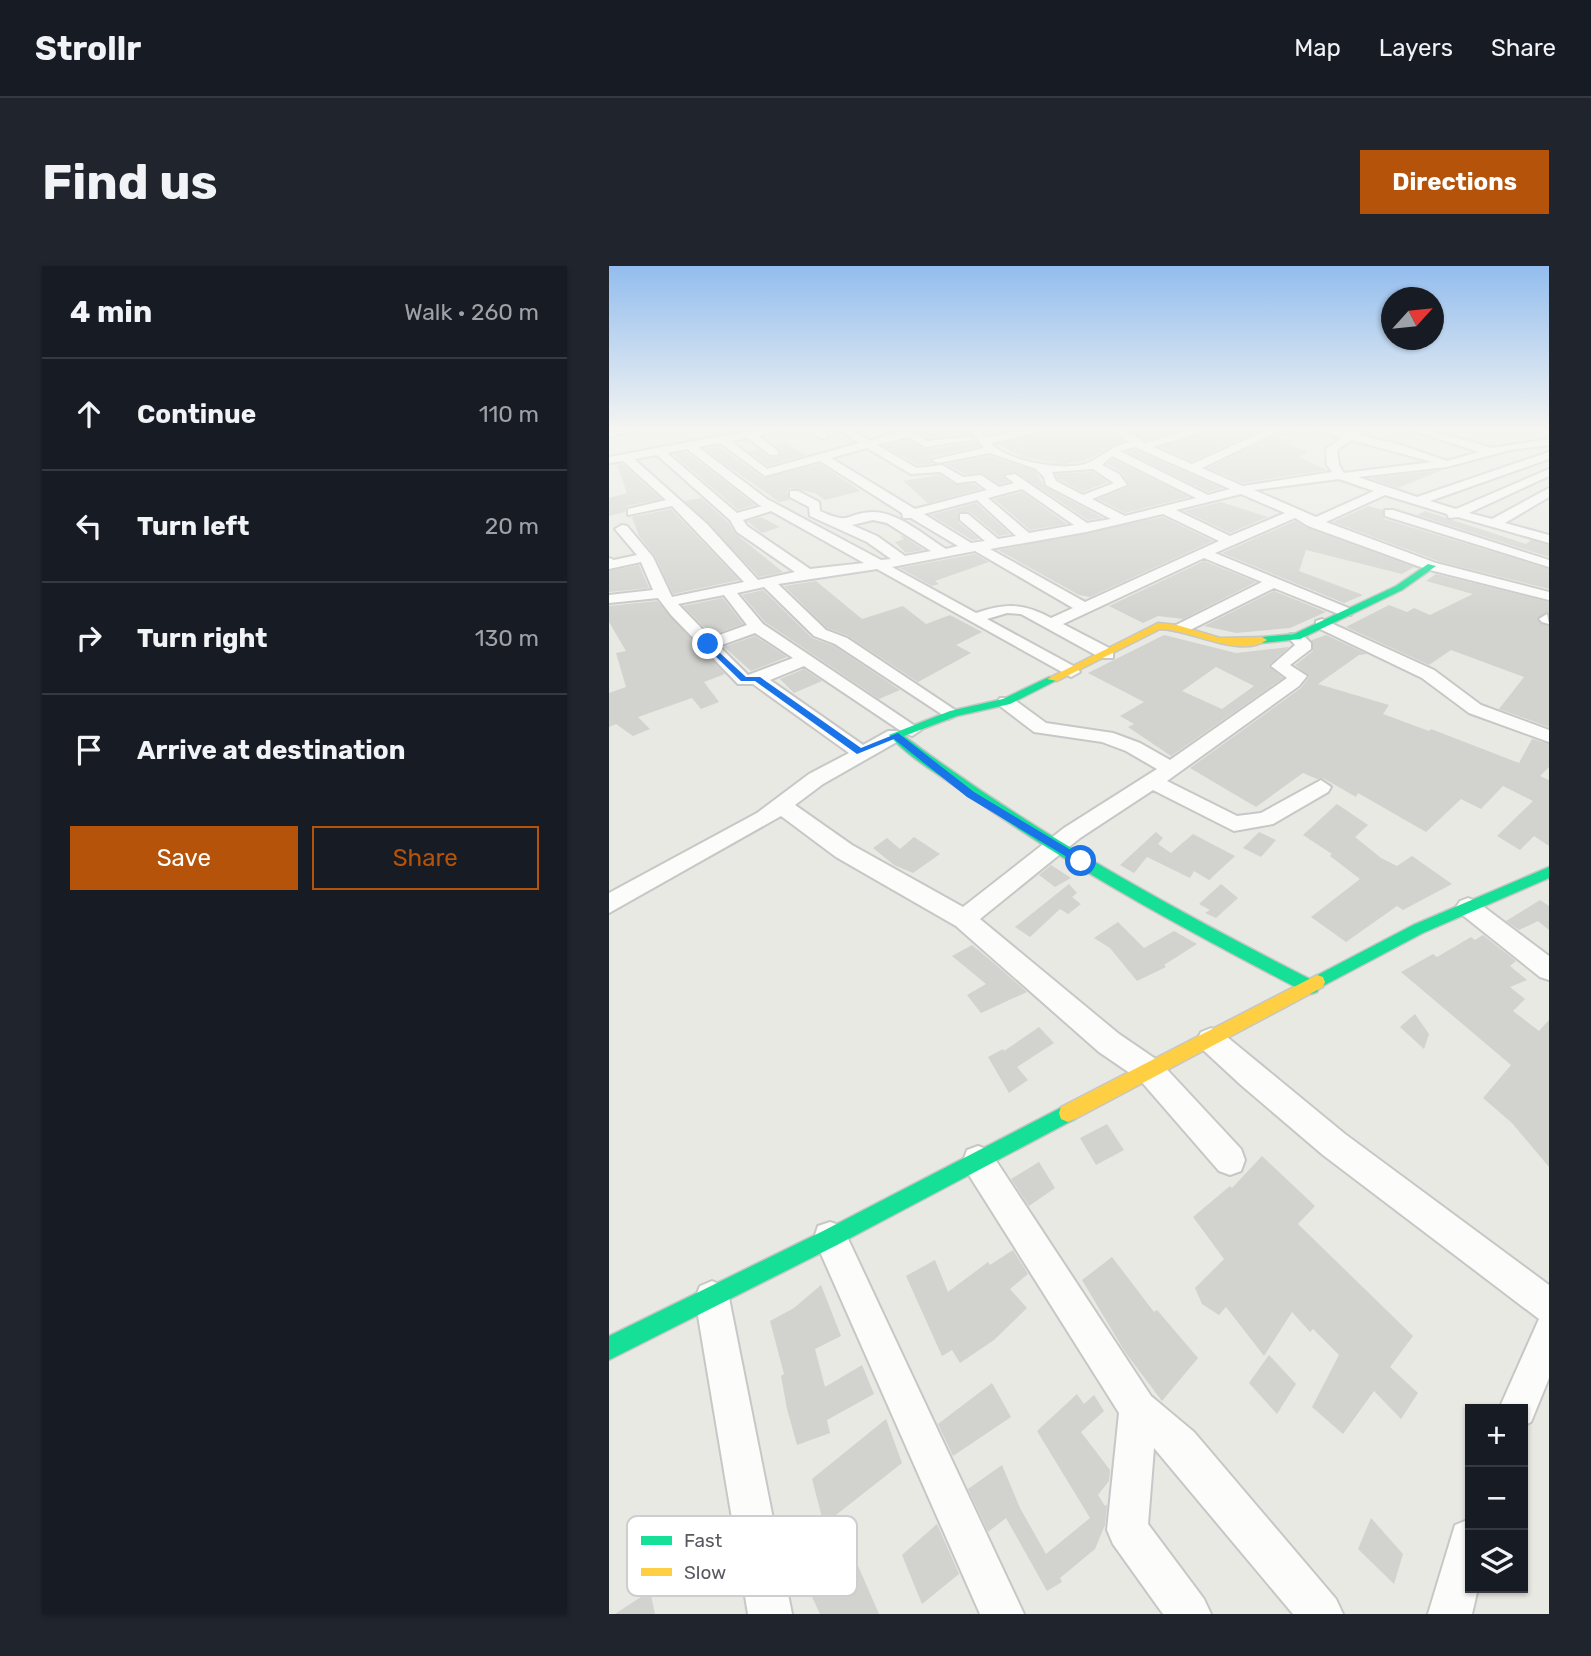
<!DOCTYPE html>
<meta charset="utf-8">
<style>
:root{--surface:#171b24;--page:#20242c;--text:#f1f3f6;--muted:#9ea1a6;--line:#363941;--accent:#b45309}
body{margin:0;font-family:Rubik,sans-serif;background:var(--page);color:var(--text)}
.controls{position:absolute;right:21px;bottom:21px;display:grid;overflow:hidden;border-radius:0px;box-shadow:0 2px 5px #0004}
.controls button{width:63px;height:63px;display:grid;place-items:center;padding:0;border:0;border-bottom:2px solid var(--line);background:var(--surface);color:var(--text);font:35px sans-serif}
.compass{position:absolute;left:772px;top:21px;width:63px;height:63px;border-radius:50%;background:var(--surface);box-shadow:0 2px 5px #0004;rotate:63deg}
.stop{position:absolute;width:21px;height:21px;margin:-16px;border:5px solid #1a73e8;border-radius:50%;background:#fff}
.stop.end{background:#1a73e8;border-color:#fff;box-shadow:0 2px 7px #0008}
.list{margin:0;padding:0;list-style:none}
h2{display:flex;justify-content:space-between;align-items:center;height:91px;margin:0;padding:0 28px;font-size:30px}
h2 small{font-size:23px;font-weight:400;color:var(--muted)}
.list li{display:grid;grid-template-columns:46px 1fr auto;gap:21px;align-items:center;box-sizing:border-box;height:112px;padding:0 28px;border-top:2px solid var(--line)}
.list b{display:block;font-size:26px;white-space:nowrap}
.list em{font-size:23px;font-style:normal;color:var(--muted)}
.actions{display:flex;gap:14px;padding:21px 28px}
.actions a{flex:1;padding:16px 0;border:2px solid var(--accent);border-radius:0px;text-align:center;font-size:24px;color:var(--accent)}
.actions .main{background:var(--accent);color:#fff}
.icon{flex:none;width:38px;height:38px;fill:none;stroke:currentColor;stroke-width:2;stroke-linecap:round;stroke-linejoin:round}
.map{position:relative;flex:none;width:940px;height:1348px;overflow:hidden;border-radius:0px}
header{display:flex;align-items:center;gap:42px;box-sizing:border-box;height:98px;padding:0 35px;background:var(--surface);border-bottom:2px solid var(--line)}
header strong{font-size:33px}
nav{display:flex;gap:38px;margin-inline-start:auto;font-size:24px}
.intro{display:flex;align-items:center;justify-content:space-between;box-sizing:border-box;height:168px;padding:0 42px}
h1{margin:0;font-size:49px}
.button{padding:18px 32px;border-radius:0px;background:var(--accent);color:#fff;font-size:24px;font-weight:700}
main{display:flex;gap:42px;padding:0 42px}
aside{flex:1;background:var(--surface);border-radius:0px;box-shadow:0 2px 5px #0004}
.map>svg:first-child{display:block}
.building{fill:#d2d2ce;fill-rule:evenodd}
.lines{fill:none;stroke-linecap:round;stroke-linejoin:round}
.street-casing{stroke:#c7c7c7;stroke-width:4}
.fast-casing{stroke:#c6c6c6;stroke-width:3}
.slow-casing{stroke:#c6c6c6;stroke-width:3}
.street{fill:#fcfcfb;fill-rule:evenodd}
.fast{fill:#16e098;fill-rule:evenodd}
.slow{fill:#ffcf43;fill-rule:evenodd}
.route{fill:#1a73e8}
.key{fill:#fff;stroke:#cdced0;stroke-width:2}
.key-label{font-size:19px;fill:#595a61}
</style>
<header>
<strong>Strollr</strong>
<nav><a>Map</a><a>Layers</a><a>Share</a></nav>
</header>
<div class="intro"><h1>Find us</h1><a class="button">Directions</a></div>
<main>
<aside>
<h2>4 min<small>Walk · 260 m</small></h2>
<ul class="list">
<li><svg class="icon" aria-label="ahead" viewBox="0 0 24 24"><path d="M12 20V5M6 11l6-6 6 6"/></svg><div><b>Continue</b></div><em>110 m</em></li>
<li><svg class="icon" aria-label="left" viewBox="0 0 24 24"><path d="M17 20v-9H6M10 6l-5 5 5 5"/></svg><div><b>Turn left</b></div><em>20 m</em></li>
<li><svg class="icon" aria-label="right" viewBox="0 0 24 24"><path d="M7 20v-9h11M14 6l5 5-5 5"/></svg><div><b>Turn right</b></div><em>130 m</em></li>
<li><svg class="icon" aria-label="arrive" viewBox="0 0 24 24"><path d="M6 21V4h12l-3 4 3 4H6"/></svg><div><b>Arrive at destination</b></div></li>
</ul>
<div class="actions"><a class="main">Save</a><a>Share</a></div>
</aside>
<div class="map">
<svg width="940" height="1348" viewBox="0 0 940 1348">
<rect width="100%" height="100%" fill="#e9e9e3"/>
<g class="building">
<path d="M304,164H360L361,167L319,172Z"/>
<path d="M442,164H501L514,175L475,195L454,198L413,191L388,178Z"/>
<path d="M522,164H569L536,174Z"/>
<path d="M600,164H651L583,195L551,181Z"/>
<path d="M675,164H688L670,172L684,175L678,178L700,186L690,191L718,204L634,217L599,202Z"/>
<path d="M365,172L371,180L322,191L320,195L324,197L309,199L275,180L299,174L316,184L362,177Z"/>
<path d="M177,177L198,189L159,200L140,186L149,183L159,191L169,192L172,185L166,179Z"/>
<path d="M109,180L154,212L211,198L251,225L216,234L206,227L181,222L178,225L180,234L170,236L95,183Z"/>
<path d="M526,184L529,185L613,222L599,226L518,186Z"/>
<path d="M77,186L146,239L129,244L64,188Z"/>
<path d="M381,190L426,205L436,221L494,252L479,254L407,206L394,208L399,216L390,218L373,207L355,208L337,198Z"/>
<path d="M503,193L580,231L516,247L489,233L521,220L512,206L498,198Z"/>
<path d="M13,198L52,233L18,240L16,246L0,250V232L18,227L8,199Z"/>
<path d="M833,204L789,222L761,212Z"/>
<path d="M483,206L499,216L474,226L449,213L447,208Z"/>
<path d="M330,209L347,219L365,218L372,223L319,237L294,215Z"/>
<path d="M413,226L458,258L421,264L385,233Z"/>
<path d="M92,232L119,256L127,268L174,306L150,311L76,235Z"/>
<path d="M612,236L659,251L621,267L575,245Z"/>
<path d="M367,237L401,268L390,270L361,246H349V256L370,273L363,274L322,249Z"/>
<path d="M759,240L774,244L775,253L940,303V323L832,296L724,256Z"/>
<path d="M62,243L130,314L64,328L46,290L30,270L23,251Z"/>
<path d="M816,245L917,278L922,274L940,279V291L808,249Z"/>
<path d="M152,251L171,261L153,267L138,255Z"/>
<path d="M554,251L604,275L481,331L470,329L389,284Z"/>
<path d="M686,255L698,262L805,301L793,308L697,284L690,305L754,329L735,337L613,287Z"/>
<path d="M294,270L315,284L297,287L286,276L295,273L291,271Z"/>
<path d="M366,288L380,296L326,315L330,318L323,320L291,302Z"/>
<path d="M595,295L647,316L574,353L549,350L534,357L500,340Z"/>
<path d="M30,299L40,322L0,326V305Z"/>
<path d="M827,308L940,336V347L927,353L940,360V461L890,443L915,411L842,384L820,399L737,361L780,339L798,346L805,342L821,349L864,328L817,315Z"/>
<path d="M207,315L253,353L294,340L317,358L341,349L373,366L347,379L362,387L309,416L239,370L218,362L175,320Z"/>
<path d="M154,324L203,372L225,380L291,424L270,433L156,356L133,329Z"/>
<path d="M665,325L717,346L681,362L627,367L595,360Z"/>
<path d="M114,332L134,358L103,369L74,340Z"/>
<path d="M48,335L116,408L95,416L110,436L92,443L83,432L29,451L41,463L24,470L7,458L0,461V427L17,421L7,387L17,385L0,356V340Z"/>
<path d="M555,369L627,387L680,381L659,400L674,412L562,490L519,461L525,458L511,450L535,436L479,407ZM607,401L645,420L613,443L573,425Z"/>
<path d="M717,369L758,388L750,389L709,418L780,439L774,448L820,465L822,463L910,497L923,473L940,478V501L931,510L940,514V580L925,570L911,584L888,570L924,535L894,520L872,543L852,533L817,566L749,527L747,531L714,512L708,513L694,507L647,541L581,502L692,422L701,410L686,399L704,385L703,374Z"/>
<path d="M146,370L178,391L142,405L115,381Z"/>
<path d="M195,403L213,415L185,427L171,413Z"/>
<path d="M728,538L759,559L746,571L772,592L788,600L803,590L843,618L794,644L788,640L737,676L702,651L751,613L721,590L723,588L694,569Z"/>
<path d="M547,566L554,572L549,578L562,587L584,568L626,590L600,614L585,605L581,612L538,591L525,607L511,599Z"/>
<path d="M650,566L667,574L652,591L634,582Z"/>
<path d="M305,571L331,588L304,607L285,599L264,582L278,572L291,583Z"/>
<path d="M442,599L462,612L446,621L430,609Z"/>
<path d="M460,618L468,627L463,631L472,638L459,648L451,643L421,671L406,661Z"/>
<path d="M612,618L629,632L607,652L596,647L601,644L590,638Z"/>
<path d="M931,634L940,640V664L929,655L910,664L897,655Z"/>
<path d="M509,656L535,682L565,665L588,678L555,699L557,701L528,715L501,682L485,672Z"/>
<path d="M874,669L907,695L901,700L918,714L901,721L916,733L904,745L930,765L940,754V901L903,857L874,832L902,799L792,706L824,688L828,691L862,671L866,674Z"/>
<path d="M363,679L386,698L418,726L372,747L358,729L377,718L343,690Z"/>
<path d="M806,748L820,768L815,783L791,761Z"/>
<path d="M430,761L445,777L408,801L419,814L400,827L379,791L394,783L395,785Z"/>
<path d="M498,858L515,884L487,899L471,872Z"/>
<path d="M653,890L706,940L689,958L804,1070L781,1101L809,1127L792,1153L765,1125L734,1168L703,1141L730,1089L704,1063L701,1066L683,1046L655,1090L617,1041L610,1049L593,1038L586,1022L615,993L584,951L621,920L623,922Z"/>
<path d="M430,896L446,922L420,940L402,913Z"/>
<path d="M404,984L419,1008L401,1023L418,1042L385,1074L351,1097L343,1084L333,1090L297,1010L326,994L339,1026L379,996L381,999Z"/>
<path d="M503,991L545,1046L548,1044L589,1092L553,1135L516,1086L473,1014Z"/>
<path d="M212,1019L232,1070L206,1083L216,1121L253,1099L265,1128L218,1154L221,1167L188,1179L178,1143L172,1110L175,1108L161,1055L185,1042Z"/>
<path d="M660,1089L687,1118L668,1148L640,1117Z"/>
<path d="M383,1117L402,1151L344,1190L329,1158Z"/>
<path d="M468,1128L475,1138L485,1129L495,1145L472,1166L501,1204L500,1215L489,1229L496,1240L498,1238L496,1259L486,1283L451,1312L453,1316L438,1325L397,1252L379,1266L359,1223L393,1199L411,1242L437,1288L481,1252L428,1165Z"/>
<path d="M277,1153L293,1197L227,1249L270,1348H211L192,1307L222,1286L203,1213Z"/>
<path d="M762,1252L794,1288L785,1318L749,1283Z"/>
<path d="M328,1258L350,1308L313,1338L293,1289Z"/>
<path d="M41,1325L46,1348H6Z"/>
</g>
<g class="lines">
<defs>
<g id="street">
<path d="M27,164L0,171V165Z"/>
<path d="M144,164H168L150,170L169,185V189H161L139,172L122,175L158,203L250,177L230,164H243L261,175C287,167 294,158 318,175L362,170V174L316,181L299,171L268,179L308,202L333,199L354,211L372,209L390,221L405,217L396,210L406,208L478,257L502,253L437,219L435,211L427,203L381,187L329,197L323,194L375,182L362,164H373L378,171L416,164H440L382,177C396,195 455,205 476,198C492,192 502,180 520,176L504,164H517L536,177L580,164H598L544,181L583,198L658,164H672L593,202L634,220L723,206L718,199L717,183L732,172L707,164H756L750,169L789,178L838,195L870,186L802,164H820L883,182L940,173V179L901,184L838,201L749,211L808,231L940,186V193L821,235L847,243L940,203V210L860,247L883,253L940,222V231L896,257L940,269V277L849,251L840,252L838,248L776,229L717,256L827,297L940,326V334L817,303L699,260L686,252L606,287L742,343V349H732L665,322L579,365H567V359L653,316L595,292L454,358L504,384V392H492L412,348L398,347L378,353L468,402L471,406L462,411L268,303L169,318L217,364L238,372L346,444L349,448L340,453L226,378L205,370L155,321L128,327L154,358L312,464L303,470L293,466V473L214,518L186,539L243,579L354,641L455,562L548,503L517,485L493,476L425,466L391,440L388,436L391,432H403L437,457L504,467L531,477L561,494L678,412L662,400L686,379L679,371L681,368H693L702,377V383L681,399L698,410L690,420L558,515L628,550L652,547L712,514L722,521L719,526L664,558L625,565L544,524L471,572L371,653L510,768L551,796L632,883L636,894L632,905L621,909L610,905L531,814L490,786L347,660L227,591L172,550L0,647V627L148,547L200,508L240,487L144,418H129L62,349L49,332L0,337V329L44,324L32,296L0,303V292L5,294L28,289L6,263L13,259L18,260L44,291L63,331L135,316L63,240L19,249V243L57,234L14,195L0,197V191ZM743,174L823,196L735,207L730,199L728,184ZM111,177L156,210L211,195L293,247L294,252H302L349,280L337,283C316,270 289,246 264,246C235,247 244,260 211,245L210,236L189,225H181V231L200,241L201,250L258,276L282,293L272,294L158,233L89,181ZM526,181L530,183L621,223L599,229L511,185ZM258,182L302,208L331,206L348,217L366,215L378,224L306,243L222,192ZM78,183L150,239L153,240L128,247L58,187ZM48,189L121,254L128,266L186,306L149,314L98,258L25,193ZM503,190L587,232L516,250L483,233L518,219L510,208L493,199ZM484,203L505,217L474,229L447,215L443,206ZM730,213L765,225L707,251L645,224ZM413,223L465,259L420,267L379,232ZM632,228L676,247L621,270L567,244ZM368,234L407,270L389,273L359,248H351V254L376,275L362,277L315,248ZM162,245L255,297L201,303L138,260L134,254ZM554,248L610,275L476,336L381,283L477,266ZM264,254L278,257L322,285L296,290L268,270L243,259ZM366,285L464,342L442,352C414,337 397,337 367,347L283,301ZM115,329L138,359L102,372L69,338ZM146,367L184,392L139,409L110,380ZM195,400L292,465H279L254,479L161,414Z"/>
<path d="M203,164H214L220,171L211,173Z"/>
<path d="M776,244H784L940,294V301L776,250Z"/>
<path d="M938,348L940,358L933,356L930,353Z"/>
<path d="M713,353L825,404L872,439L940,464V476L860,447L813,412L707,361V355Z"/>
<path d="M859,632L867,635L940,690V714L931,711L851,647L847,641L851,635Z"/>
<path d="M602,762L612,766L736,868L940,1019V1112L922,1156L914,1160V1143H890L930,1053L714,889L632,819L592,782L588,774L592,766Z"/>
<path d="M369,880L380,884L542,1130L585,1166L727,1333L734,1348H684L545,1182L539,1258L595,1333L602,1348H554L504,1278L498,1264L510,1147L358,906L354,895L358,884Z"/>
<path d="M221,956L233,960L415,1348H371L205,972L209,960Z"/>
<path d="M103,1015L115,1020L120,1032L183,1348H139L86,1032L91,1020Z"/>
<path d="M861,1253V1322H869L863,1348H819L846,1259Z"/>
</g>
<g id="fast">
<path d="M819,298L827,300L793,324L691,373L653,377L648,374L653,371L685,368L787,320Z"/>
<path d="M440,411L450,413L401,438L348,450L295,470C422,565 560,641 701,713L804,659L940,601V612L814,667L710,722L708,726L702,728L696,726C581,666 467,605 361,530C334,511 301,493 280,469L341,445L394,433Z"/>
<path d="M459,838L466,841L468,847L466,853L228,979L0,1094V1070L214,965Z"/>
</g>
<g id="slow">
<path d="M549,357L568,359L611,372L653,371L658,374C630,393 581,363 551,363L448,415L438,413Z"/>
<path d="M708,709L714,711L716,716L714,721L466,853L459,856L452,853L450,847L452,841Z"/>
</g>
</defs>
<use href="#street" class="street-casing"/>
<use href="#fast" class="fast-casing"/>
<use href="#slow" class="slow-casing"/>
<use href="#street" class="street"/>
<use href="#fast" class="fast"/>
<use href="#slow" class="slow"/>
</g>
<linearGradient id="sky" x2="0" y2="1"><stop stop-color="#93bdee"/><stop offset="0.46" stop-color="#f5f5f2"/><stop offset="1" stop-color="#f5f5f2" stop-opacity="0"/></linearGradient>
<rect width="940" height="353" fill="url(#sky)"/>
<path class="route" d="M99,376L137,411H151L252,482L289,467L365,526L475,592V597H468L358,531L285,473L248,488L146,415H132L96,380Z"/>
<rect x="18" y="1250" width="230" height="80" rx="10" class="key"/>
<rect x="32" y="1270" width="31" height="9" fill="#16e098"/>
<rect x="32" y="1302" width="31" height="8" fill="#ffcf43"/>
<g class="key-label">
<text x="75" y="1281">Fast</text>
<text x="75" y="1313">Slow</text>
</g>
</svg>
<div class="controls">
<button>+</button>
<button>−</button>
<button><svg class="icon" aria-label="layers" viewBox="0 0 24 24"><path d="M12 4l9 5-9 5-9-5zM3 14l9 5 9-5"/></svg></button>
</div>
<svg class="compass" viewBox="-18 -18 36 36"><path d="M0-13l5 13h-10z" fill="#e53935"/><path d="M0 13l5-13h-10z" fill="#9ea1a6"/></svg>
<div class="stop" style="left:472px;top:595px"></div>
<div class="stop end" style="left:99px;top:378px"></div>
</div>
</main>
